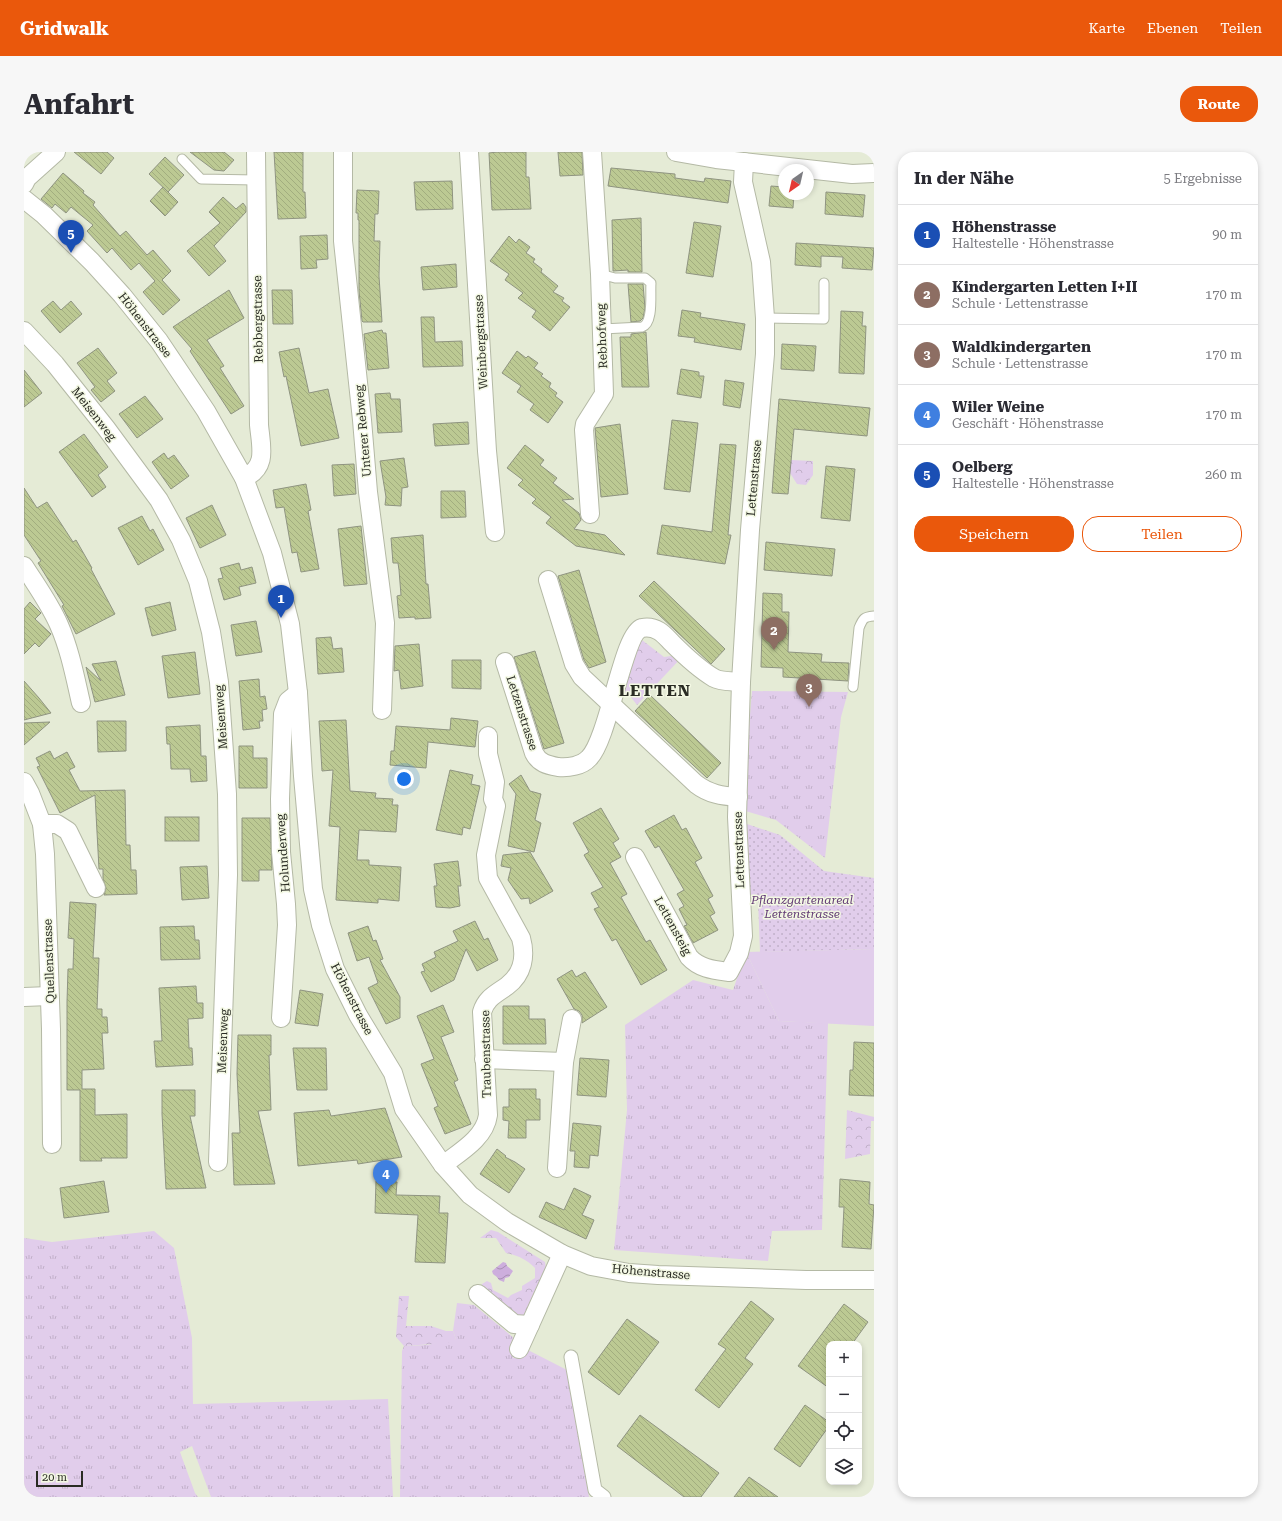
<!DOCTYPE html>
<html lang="de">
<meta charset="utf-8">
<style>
:root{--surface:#fff;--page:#f7f7f7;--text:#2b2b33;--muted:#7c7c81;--line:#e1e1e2;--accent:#ea580c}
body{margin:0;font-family:"Roboto Serif",serif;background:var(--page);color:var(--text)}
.controls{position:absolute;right:12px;bottom:12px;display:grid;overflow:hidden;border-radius:8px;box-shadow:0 2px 6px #0003}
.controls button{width:36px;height:36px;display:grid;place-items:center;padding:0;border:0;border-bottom:1px solid var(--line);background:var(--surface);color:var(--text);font:20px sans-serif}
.compass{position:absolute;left:754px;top:12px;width:36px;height:36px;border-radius:50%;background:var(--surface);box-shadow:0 2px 6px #0003;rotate:214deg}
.scale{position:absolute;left:12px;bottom:10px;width:47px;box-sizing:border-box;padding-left:4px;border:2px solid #2a2c24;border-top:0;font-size:11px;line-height:14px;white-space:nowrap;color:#2a2c24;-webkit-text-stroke:3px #f3f8e3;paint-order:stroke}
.you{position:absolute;left:380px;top:627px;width:14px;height:14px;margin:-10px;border:3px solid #fff;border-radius:50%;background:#1a73e8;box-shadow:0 0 0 6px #1a73e833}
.badge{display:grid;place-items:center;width:26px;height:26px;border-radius:50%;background:var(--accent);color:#fff;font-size:13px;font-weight:700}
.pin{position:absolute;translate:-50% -33px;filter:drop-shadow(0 1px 2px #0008)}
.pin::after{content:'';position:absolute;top:21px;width:14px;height:12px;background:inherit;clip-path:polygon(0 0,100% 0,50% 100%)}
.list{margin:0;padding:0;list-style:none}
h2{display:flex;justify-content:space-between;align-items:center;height:52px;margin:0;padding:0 16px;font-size:17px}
h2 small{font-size:13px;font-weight:400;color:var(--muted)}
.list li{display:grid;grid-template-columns:26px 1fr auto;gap:12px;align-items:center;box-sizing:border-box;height:60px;padding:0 16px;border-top:1px solid var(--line)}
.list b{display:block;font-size:15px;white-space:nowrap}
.list p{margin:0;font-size:13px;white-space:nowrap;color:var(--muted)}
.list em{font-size:13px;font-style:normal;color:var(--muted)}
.actions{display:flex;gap:8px;padding:12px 16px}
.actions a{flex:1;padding:9px 0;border:1px solid var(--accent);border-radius:16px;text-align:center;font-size:14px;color:var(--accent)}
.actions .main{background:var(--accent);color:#fff}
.icon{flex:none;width:22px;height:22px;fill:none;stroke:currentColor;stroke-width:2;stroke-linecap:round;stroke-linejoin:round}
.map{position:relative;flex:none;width:850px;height:1345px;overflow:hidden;border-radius:16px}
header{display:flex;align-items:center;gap:24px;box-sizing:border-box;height:56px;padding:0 20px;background:var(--accent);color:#fff}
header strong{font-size:19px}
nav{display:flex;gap:22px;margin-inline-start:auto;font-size:14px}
.intro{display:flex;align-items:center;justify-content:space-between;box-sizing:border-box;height:96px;padding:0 24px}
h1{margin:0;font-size:28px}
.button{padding:10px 18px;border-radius:16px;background:var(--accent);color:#fff;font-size:14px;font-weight:700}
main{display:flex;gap:24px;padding:0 24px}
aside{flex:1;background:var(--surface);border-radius:16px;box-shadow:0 2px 6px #0003}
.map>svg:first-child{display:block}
.grass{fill:url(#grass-tufts)}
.forest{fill:url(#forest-crowns)}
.garden{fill:url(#garden-dots)}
.pitch{fill:#e1cdeb}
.water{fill:url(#water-waves)}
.building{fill:url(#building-back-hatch);stroke:#8f9481}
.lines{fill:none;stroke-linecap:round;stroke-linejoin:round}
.service-casing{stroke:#b4b9a5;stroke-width:11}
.pedestrian-casing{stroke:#b4b9a5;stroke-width:15}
.minor-casing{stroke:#b4b9a5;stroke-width:20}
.service{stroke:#fff;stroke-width:9}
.pedestrian{stroke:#fff;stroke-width:13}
.minor{stroke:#fff;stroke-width:18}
.labels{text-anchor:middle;stroke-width:3;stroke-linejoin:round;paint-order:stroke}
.street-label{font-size:12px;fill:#2a2c24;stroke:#f3f8e3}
.park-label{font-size:12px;font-style:italic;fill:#633b76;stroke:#f3f8e3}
.district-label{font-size:16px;font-weight:bold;letter-spacing:1px;fill:#2a2c24;stroke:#f3f8e3}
</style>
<header>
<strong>Gridwalk</strong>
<nav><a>Karte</a><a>Ebenen</a><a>Teilen</a></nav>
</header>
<div class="intro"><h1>Anfahrt</h1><a class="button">Route</a></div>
<main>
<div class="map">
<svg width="850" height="1345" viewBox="0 0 850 1345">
<defs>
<pattern id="grass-tufts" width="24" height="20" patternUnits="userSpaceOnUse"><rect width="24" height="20" fill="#e1cdeb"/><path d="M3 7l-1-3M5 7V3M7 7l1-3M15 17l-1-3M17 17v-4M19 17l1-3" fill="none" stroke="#c1b0c9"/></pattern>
<pattern id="forest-crowns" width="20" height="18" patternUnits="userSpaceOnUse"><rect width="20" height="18" fill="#e1cdeb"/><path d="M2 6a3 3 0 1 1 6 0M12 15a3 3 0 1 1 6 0" fill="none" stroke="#c1b0c9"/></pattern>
<pattern id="garden-dots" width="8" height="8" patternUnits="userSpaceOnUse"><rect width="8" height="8" fill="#e1cdeb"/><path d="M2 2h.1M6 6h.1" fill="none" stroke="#c1b0c9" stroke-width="1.8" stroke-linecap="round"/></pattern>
<pattern id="water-waves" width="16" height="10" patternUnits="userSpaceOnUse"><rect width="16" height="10" fill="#cdaedd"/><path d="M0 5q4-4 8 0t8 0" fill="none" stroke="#a78eb3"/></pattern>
<pattern id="building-back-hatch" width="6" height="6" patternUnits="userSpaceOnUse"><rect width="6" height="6" fill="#bcc993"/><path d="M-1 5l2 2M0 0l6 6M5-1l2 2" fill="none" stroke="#a2ad7f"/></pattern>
</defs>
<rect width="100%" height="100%" fill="#e5ebd6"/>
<g class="grass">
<path d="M728,539L824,540L817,565L801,706L752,668L718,658Z"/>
<path d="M722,800L755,869L804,871L798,1078L748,1079L744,1109L590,1098L603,958L601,873L669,828L709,838Z"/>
<path d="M130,1079L150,1096L168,1186L169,1252L364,1247L369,1345H187L168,1294L156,1300L171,1341L174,1345H0V1086L28,1090Z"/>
<path d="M433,1151L450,1153L491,1187L489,1206L500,1204L502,1197L543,1218L565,1345H376L378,1199L380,1194L403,1193L432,1187L429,1179Z"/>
</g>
<g class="forest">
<path d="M767,308L789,309V323L782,333L773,332L766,321Z"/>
<path d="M618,488L640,505L655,503L658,505L613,553L603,540L596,547L599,524Z"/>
<path d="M823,958L850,965V969H847L846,1002L821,1007Z"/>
<path d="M467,1078L474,1080L521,1110L522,1117L503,1163L493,1169L457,1139L458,1132L463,1129L467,1131L469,1138L484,1146L487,1143L498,1138V1134L511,1126V1116C502,1107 495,1104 482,1101L472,1086H456Z"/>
<path d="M375,1144H385L382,1174H407L422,1179H429L432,1187L423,1191L380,1194L372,1185Z"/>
</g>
<path class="garden" d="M717,670L756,683L800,719L850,726V797L736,800L734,747H720Z"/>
<path class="pitch" d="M850,797V874L755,869L722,800Z"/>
<path class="water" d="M479,1110L482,1111L483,1114L489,1119L485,1125L481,1126L480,1130L475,1128L473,1125L469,1122L468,1119Z"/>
<g class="building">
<path d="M50,0H83L90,6L77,22Z"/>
<path d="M166,0H200L210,8L200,19L190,18Z"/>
<path d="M250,0H279V40H281L282,66L254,67Z"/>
<path d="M473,0H502V25H505L507,57L468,58L465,1Z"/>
<path d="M534,0H558L559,23L536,24Z"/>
<path d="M141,5L160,23L144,40L125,22Z"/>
<path d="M587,16L651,22V26L680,30L681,26L707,29L704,51L584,34Z"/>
<path d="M39,21L60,39L59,41L71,50L69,53L96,84L102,79L123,103L129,98L147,119L138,128L156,148L139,163L119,140L131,129L115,111L107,118L88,96L83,101L63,79L69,73L47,55L42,61L31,52L28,56L17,47Z"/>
<path d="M428,29L429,57L392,58L390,30Z"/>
<path d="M747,34L760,35V42H770L769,56L745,54Z"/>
<path d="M139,35L154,50L141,64L126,49Z"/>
<path d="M333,38L355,39L354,62H351L350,89H356L355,124L358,170H339L338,169L335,139V68H334V61H332Z"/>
<path d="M802,40L841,43L839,65L801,62Z"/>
<path d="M199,45L212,57L219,51L222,55V60L190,94L202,109L185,124L163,99L196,71L185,60Z"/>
<path d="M617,66L618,120H604V118L589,119L588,68Z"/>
<path d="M670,70L697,74L689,125L662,121Z"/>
<path d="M303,83L304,107L292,108L293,116L277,117L276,84Z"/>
<path d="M485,84L492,91L495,87L506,95L502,101L511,107L509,110L518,117L517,120L534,134L529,140L540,146L538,149L546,155L526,179L508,165L512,159L494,146L499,141L481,128L485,122L466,109Z"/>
<path d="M772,91L850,96L848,118L818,116L819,105L797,104V115L771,113Z"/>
<path d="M432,112L433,135L399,138L397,115Z"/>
<path d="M604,132H619L621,156L619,166L616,169L607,170Z"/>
<path d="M205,138L220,166L183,188L200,214L196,216L220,254L207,262L166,199L168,197L149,175Z"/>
<path d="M248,138H268L269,172H249Z"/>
<path d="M29,149L37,158L47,149L58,162L36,181L17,159Z"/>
<path d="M658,158L677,161L676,165L721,172L717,198L670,190L671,186L654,184Z"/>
<path d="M817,159L839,160L838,174H842L840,222L815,221Z"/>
<path d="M397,165H410L411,190L438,189L439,214L399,215Z"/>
<path d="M358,178L359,181H362L365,216L344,218L340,182Z"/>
<path d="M622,180L625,235H598L596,185H607V182Z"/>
<path d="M758,192L792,194L790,219L757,217Z"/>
<path d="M74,196L93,221L83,229L91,239L77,250L67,238L71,235L53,211Z"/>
<path d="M275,196L285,241L304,237L315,286L277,294L262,224L260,225L255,200Z"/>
<path d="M493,199L502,206L504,204L514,211L510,216L519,222L517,224L527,231L525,235L533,241L531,244L539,250L524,271L506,258L510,252L493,240L497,234L478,221Z"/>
<path d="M657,217L675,220V224H680L677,246L653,242Z"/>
<path d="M0,218L18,241L0,255Z"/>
<path d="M701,228L720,231L716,256L699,253Z"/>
<path d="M366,241L367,247H376L378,280L354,281L351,242Z"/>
<path d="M121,244L139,267L113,286L95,262Z"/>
<path d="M755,247L846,256L843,284L770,277L764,342L748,341Z"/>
<path d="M648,268L674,271L666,340L640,337Z"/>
<path d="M444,270L445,292L411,294L409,272Z"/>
<path d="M596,272L604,342L577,345L571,276Z"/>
<path d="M60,282L84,315L74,323L82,335L68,345L35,300Z"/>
<path d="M696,292L712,293L704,383H707L701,412L633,402L638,373L688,380Z"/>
<path d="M501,293L520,308L516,313L533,326L529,331L550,347L538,348L555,361L557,368L550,377L581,383L601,403L552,394L522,371L527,365L508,351L512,347L494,333L499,328L483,316Z"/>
<path d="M140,301L144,307L150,303L165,324L147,337L128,310Z"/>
<path d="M380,306L384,335L378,336L377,354L361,353L362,345L356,309Z"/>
<path d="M330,312L332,342L310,344L308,313Z"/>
<path d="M802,314L831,317L826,369L797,366Z"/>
<path d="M282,332L287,358L284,359L295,417L277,420L273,400L268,401L260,355L252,356L249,338Z"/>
<path d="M0,336L13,356L23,350L49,390L52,388L68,416L67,417L91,462L52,482L38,454L40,453L14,411L17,409L0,383Z"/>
<path d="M417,339H441L442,365L417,366Z"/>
<path d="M188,353L202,383L176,396L162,366Z"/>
<path d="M118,364L126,379L129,377L140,398L114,413L94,376Z"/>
<path d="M337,374L343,432L320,434L314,377Z"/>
<path d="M399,383L402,432H404L407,466L391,467V465L375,466L373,444L377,443L375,418L374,411H369L367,386Z"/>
<path d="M742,390L811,397L808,424L740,418Z"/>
<path d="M215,411L217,418L228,415L232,431L215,435L217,443L200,448L194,427L199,426L196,416Z"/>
<path d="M555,418L582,510L565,516L560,508L534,424Z"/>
<path d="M630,429L701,497L687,512L615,444Z"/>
<path d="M739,441L758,442V460H765L764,500L798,502L797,510L825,511L824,529L759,525V516L737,515Z"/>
<path d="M6,450L17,461L11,467L27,482L15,495L11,491L0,502V457Z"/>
<path d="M146,450L152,478L128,484L121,456Z"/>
<path d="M232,469L238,500L212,504L207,473Z"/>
<path d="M307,485L309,497L318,496L320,520L294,522L292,486Z"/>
<path d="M395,492L399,534L377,537L375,518L370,519L371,494Z"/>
<path d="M511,499L540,591L520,597L490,505Z"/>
<path d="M171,500L176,542L144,546L138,504Z"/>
<path d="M428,508H457V537L428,536Z"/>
<path d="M92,509L101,543L71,550L62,515L77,529L68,512Z"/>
<path d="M235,527L236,545L241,544L243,557L238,558L239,569H235L236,576L219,578L215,529Z"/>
<path d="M0,529L15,546L27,561L0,568Z"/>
<path d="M626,543L697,611L683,626L611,559Z"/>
<path d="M427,566L454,569L451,595L404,590L402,616L366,613L367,599H370L372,574L426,578Z"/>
<path d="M322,568L326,639L352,641L351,646L369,647L368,653H374L372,680L335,678L333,708H345V713L377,715L375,749L354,747V751L312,748L316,675L305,674L309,618L298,619L295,569Z"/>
<path d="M73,569H102V599L74,600Z"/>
<path d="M26,570L0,593V571Z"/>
<path d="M176,573L177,604H182L183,629L167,630L166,617H147L146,592H143L142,575Z"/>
<path d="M215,594H229V606H243V636H215Z"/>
<path d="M26,599L30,607L43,600L51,615L45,618L56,639L101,638L102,693H106L107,718H112L113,742L80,743L82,736L79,727V717H75L71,643L36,661L13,615L16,614L12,606Z"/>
<path d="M426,618L449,623L447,632L456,634L446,677L439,675L438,683L412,678Z"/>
<path d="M497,623L506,639L517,642L511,668L517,671L510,700L484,694L492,642L485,632Z"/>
<path d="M577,656L595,687L589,691L597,705L586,711L603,742L597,745L622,790L626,788L643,818L617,833L592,787L588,789L570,757L575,755L567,741L579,735L560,703L565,700L549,671Z"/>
<path d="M650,663L658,678L662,676L678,706L671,710L689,744L684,747L691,761L686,764L694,778L669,791L660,774L663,773L655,757L660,754L653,742L660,738L635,694L631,696L621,679Z"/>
<rect x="141" y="665" width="34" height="24"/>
<path d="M218,666H246L248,718H235V729H218Z"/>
<path d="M506,700L529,739L506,752L505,746L497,747L484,728L487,716L477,714L479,703Z"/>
<path d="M434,709L437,734H434L436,754L426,756L412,755L410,734H413L410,712Z"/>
<path d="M183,714L185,746L158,748L156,715Z"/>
<path d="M46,750L72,752L69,806H75L73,857H78V865H83L84,881H78L80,917L58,918V937H71V963L103,962V1006H77L78,1009H56V938H43V850L44,817H49L50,787L44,786Z"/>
<path d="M451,769L460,788L464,786L474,808L453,819L442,797L430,828L407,840L397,820L401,819L398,812L412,805L410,800L434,789L429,779Z"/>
<path d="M170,774L171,788H175L176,807L137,808L136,775Z"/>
<path d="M344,774L349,789L352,788L359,807L356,808L376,845V866L362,872L344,836L354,831L345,805L333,809L324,781Z"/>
<path d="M548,818L552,825L561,820L583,855L558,871V863L555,859L550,857L533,827Z"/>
<path d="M172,834L173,851H179V866L164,867L165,896H168L169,913L132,915L130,889H138L135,836Z"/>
<path d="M276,838L299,842L294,874L271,871Z"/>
<path d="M419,853L430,880L417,885L434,928L430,930L447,972L421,982L410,956L414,954L397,912L410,907L393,864Z"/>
<path d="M479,854H505V867H521L522,892H479Z"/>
<path d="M214,883H247V903H245L247,958L234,959L251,1032L210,1033L208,981H216L213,922Z"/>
<path d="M830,890L850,891V944L825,943L826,918H829Z"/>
<path d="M269,896H302L303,938H273Z"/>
<path d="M556,906L585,908L582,945L553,943Z"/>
<path d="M485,937H512V947H516V968H502V986H484L485,969L479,968V955H485Z"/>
<path d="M138,938H171V964H166L182,1036L142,1037L138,962Z"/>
<path d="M361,956L378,1005L334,1012L333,1008L274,1014L270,961L305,958L307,964Z"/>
<path d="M549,971L577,974L574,1004L566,1003L565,1016L550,1015L551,999H546Z"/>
<path d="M473,997L482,1004L481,1005L491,1010L501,1017L485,1041L456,1022Z"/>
<path d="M816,1027L846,1030L845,1052L850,1053L847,1097L818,1095L820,1055H815Z"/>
<path d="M80,1029L85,1060L40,1066L36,1036Z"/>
<path d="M352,1029L373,1030L372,1043L416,1044L415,1061H424L421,1111L391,1110L394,1063L351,1061Z"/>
<path d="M550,1036L567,1044L558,1063L570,1068L562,1087L515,1065L522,1050L540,1058Z"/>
<path d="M727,1149L750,1167L721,1206L729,1212L695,1256L671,1238L702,1197L694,1192Z"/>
<path d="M820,1152L844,1170L828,1192H805V1236L774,1214Z"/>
<path d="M603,1167L635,1190L595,1243L564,1220Z"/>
<path d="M781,1253L805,1270V1274L776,1315L750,1297Z"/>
<path d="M616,1263L695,1321L677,1345H660L593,1294Z"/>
<path d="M725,1325L754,1345H710Z"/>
</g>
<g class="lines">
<defs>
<g id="service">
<path d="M158,7L177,27L232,28"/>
<path d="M576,122L591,126H621L627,131C626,142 630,171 618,175L578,177"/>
<path d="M741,166L800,167V131"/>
<path d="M829,535L835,476C839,466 840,465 850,464"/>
</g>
<path id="pedestrian" d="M547,1205L571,1338L580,1345"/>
<g id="minor">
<path d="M319,0V89L338,268L344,340L361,471L358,558"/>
<path d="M445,0L463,299L471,380"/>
<path d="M652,0L692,7L828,22L850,21"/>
<path d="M0,32L3,26L32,0"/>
<path d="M0,47L20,63L68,110L98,143L135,189L182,259L220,326L248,401L266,472L274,541L279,624L289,737L297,773L311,817L334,863L369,921L380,957L419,1013L446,1043L483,1070L538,1102L567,1114L605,1121L634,1123L782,1128H850"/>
<path d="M0,179L31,212L82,276L135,348L157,388L174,429L187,480L195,530L203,642L204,723L194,1010"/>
<path d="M220,326C244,315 237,295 235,273L232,0"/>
<path d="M566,362L560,278L561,272L580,242L576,122L568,0"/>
<path d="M0,414C12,433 26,452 35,473C46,498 51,525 57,551"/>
<path d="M524,428L550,512L558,525L672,632C685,642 698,644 714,645"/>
<path d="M481,510L510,601C515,611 523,613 534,615C544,616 558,614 565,606C585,586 599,481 618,476C623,475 630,476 635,479C640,482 644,487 648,491C661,504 675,517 690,526C697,530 709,529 717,530"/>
<path d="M0,630L6,641L18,672L21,702L27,877L28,992"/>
<path d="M18,672H33L44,679L72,736"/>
<path d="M611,705L665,805C676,817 690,818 705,820L715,801L719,784L713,665L717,530L726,378L741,202V166L737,110L719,30L720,10"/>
<path d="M0,845L25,844"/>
<path d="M257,866L263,773L262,752L257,700L256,647L259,562L264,549L274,541"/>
<path d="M460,907L540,910"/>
<path d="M419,1013C436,1000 461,986 464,963L458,860C462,846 472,842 483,834C499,822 502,804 497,786L464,726L462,703L472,654L469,647L471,630L464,602V584"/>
<path d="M533,1016L540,910L548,867"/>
<path d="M454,1142L490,1172L506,1173"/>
<path d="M495,1197L538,1102"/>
</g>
</defs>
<use href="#service" class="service-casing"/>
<use href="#pedestrian" class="pedestrian-casing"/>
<use href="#minor" class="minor-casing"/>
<use href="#service" class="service"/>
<use href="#pedestrian" class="pedestrian"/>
<use href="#minor" class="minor"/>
</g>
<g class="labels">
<g class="street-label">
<text transform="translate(234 167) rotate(-91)" y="4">Rebbergstrasse</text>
<text transform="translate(121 173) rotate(52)" y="4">Höhenstrasse</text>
<text transform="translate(578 184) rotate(-92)" y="4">Rebhofweg</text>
<text transform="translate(457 190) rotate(-93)" y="4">Weinbergstrasse</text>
<text transform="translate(70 262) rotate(52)" y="4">Meisenweg</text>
<text transform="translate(339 279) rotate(-95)" y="4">Unterer Rebweg</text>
<text transform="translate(730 326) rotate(-85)" y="4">Lettenstrasse</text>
<text transform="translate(498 561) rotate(72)" y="4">Letzenstrasse</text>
<text transform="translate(197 565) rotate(-94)" y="4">Meisenweg</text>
<text transform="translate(715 698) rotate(-92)" y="4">Lettenstrasse</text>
<text transform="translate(259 701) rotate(-94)" y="4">Holunderweg</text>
<text transform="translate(649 774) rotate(61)" y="4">Lettensteig</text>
<text transform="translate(25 809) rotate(-92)" y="4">Quellenstrasse</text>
<text transform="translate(328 847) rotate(63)" y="4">Höhenstrasse</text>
<text transform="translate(199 889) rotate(-88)" y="4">Meisenweg</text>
<text transform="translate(462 902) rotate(-91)" y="4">Traubenstrasse</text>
<text transform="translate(627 1120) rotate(5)" y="4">Höhenstrasse</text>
</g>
<g class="park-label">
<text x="778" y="752">Pflanzgartenareal<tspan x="778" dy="14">Lettenstrasse</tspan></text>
</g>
<g class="district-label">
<text x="631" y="544">LETTEN</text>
</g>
</g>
</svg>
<div class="controls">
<button>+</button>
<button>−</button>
<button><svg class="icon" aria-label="locate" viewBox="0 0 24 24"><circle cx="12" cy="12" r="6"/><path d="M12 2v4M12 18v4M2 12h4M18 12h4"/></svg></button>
<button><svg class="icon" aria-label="layers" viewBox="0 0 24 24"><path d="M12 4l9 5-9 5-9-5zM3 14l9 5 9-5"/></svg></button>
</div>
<svg class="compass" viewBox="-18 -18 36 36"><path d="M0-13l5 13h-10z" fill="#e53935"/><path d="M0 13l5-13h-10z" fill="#7c7c81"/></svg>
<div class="scale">20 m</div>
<div class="you"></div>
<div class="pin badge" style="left:257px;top:466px;background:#1a4fb4">1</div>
<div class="pin badge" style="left:750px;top:498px;background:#8d6e63">2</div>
<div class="pin badge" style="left:785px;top:555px;background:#8d6e63">3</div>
<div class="pin badge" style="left:362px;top:1041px;background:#3f7fe0">4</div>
<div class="pin badge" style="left:47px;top:101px;background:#1a4fb4">5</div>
</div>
<aside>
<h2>In der Nähe<small>5 Ergebnisse</small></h2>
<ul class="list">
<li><span class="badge" style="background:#1a4fb4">1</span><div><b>Höhenstrasse</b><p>Haltestelle · Höhenstrasse</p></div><em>90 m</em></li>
<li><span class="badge" style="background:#8d6e63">2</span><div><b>Kindergarten Letten I+II</b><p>Schule · Lettenstrasse</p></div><em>170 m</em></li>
<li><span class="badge" style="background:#8d6e63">3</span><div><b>Waldkindergarten</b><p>Schule · Lettenstrasse</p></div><em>170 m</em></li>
<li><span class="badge" style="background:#3f7fe0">4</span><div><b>Wiler Weine</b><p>Geschäft · Höhenstrasse</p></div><em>170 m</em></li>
<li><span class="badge" style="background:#1a4fb4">5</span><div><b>Oelberg</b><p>Haltestelle · Höhenstrasse</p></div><em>260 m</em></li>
</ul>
<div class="actions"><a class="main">Speichern</a><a>Teilen</a></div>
</aside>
</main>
